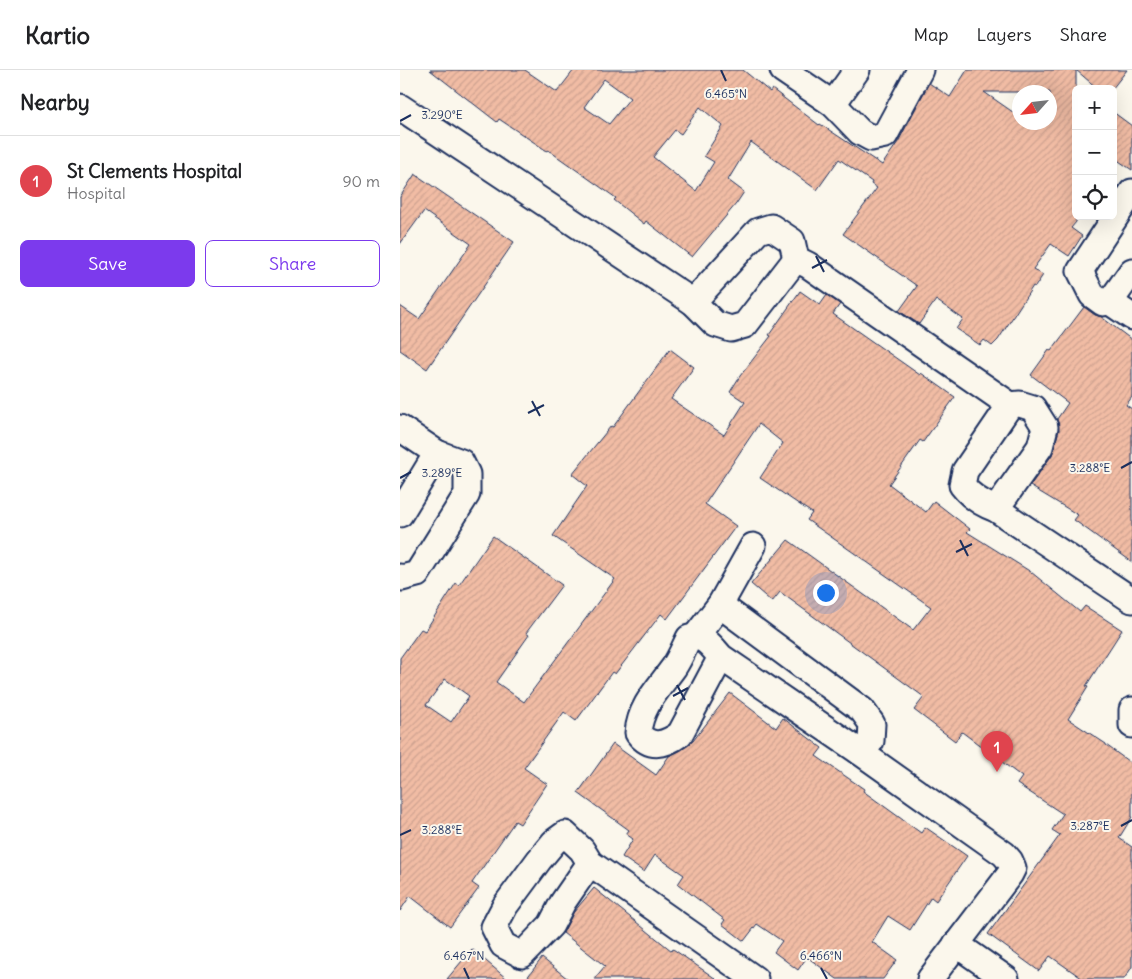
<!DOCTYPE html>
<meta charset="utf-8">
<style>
:root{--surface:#fff;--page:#f6f6f6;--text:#202124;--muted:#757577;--line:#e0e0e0;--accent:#7c3aed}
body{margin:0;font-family:Delius,sans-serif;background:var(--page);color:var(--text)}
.controls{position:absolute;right:15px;top:15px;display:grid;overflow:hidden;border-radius:8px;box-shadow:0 5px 20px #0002}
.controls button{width:45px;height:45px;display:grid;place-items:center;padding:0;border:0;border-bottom:1px solid var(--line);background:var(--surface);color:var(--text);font:25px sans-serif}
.compass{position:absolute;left:612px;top:15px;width:45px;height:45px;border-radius:50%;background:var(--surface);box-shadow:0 5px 20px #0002;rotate:243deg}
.you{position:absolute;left:425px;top:522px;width:18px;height:18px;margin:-12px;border:4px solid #fff;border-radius:50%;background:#1a73e8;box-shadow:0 0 0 8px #1a73e833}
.badge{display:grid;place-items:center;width:32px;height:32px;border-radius:50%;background:var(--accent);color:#fff;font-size:16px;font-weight:700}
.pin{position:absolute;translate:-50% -41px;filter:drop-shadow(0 1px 2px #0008)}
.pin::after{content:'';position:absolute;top:26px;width:18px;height:15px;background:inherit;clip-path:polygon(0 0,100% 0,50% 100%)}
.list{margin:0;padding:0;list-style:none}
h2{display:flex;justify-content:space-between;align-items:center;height:65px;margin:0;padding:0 20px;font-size:21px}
h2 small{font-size:16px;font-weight:400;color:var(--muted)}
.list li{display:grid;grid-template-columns:32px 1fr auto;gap:15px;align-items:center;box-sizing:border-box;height:90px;padding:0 20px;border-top:1px solid var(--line)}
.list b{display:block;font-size:19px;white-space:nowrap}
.list p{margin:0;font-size:16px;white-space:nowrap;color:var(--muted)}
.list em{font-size:16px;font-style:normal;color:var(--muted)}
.actions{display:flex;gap:10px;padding:15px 20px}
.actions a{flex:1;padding:11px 0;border:1px solid var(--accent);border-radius:8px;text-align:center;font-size:18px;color:var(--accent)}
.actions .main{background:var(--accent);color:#fff}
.icon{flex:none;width:28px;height:28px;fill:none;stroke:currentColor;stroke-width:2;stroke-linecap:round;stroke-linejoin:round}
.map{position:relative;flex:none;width:732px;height:909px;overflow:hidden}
header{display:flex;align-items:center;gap:30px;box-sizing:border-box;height:70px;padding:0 25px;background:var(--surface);border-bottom:1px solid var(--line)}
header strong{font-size:24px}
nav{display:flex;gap:28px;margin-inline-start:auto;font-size:18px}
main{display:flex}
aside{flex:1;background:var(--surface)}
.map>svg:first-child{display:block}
.building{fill:url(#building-hatch);stroke:#1b2f5e;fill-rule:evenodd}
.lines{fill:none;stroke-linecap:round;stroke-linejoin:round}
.minor-casing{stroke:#1b2f5e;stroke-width:29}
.minor{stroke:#fbf7ec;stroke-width:25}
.ticks{fill:none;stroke:#1b2f5e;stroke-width:2}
.ticks-label{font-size:12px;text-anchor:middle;fill:#1b2f5e;stroke:#fbf7ec;stroke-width:4;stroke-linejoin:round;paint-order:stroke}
</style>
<header>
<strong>Kartio</strong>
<nav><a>Map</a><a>Layers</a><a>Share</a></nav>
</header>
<main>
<aside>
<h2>Nearby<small></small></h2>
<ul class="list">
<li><span class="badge" style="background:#e0444e">1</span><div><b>St Clements Hospital</b><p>Hospital</p></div><em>90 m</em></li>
</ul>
<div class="actions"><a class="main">Save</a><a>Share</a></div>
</aside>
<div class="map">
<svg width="732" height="909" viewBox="0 0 732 909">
<defs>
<pattern id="building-hatch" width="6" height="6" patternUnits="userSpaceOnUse" patternTransform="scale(1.25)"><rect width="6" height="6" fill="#f1bca4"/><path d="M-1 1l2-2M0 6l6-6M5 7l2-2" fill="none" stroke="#cea290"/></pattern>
</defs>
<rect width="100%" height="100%" fill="#fbf7ec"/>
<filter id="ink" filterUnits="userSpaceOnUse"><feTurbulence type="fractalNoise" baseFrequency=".02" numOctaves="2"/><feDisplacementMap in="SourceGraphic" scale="10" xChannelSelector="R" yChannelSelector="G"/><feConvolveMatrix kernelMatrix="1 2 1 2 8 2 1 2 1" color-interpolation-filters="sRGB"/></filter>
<g filter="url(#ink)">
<g class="building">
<path d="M30,0H125L157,22L174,0H343L370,22L372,19L419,55L420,54L482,95L498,72L529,13L550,27L567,0H676V152L671,158L682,166L669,186L651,174L633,199L643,205L635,217L633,216L598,270L592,276L584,270L580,275L556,259L563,249L536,230L519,254L499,241L517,216L443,164L477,118L471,114L472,112L439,89L417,120L351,72L328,110L344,122L336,134L292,187L246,151L244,154L214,130L216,128L148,80L147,81L99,49L97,52ZM204,9L230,28L209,54L184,37ZM584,22H650V52H620V47ZM300,37L323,56L304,86L314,92L296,121L253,87L275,60L281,64Z"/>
<path d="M676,0H727L712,19H698Z"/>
<path d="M713,42L732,56V100L713,87Z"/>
<path d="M15,104L114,172L27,299L0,280V236L19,249L71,174L24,141L0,174V127Z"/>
<path d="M400,221L420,235L427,225L440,234L433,244L520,305L521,303L555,327L523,372L520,370L489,414L526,442L534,431L570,459L567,462L631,502L680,542L685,536L722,560L686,616L688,617L668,649L706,674V675L732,694V747L719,768L732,777V897L724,909H683L650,886L639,901L588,864L660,765L652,760L663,744L617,714L622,707L562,662L555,671L514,640L524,627L380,522L372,532L351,514L388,470L513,560L531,537L407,450L412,443L360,408L383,373L359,354L305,434L336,456L267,549L261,544L215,604L212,602L176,651L164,642L124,698L147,714L120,754L115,751L72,813L79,818L50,857L10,826L0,841V588L21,559L25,561L56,513L59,515L93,466L162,515L126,563L129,565L96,612L124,632L215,509L153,466L187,416L172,404L211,356L213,357L270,279L294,297L271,329L324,365L345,332L330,322L340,306L371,266L369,265ZM45,609L69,626L51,652L26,635Z"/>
<path d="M684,237L695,245L700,246L732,270V327L726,335L732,339V492L674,450L678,445L630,416L652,385L659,360L657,349L668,333L631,305L649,280L651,281Z"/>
<path d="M330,623L376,658L383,648L422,678L416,686L464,719L463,721L521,763L525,757L567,786L536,831L531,827L510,860L488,846L472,872L497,890L483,909H437L407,887L398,900L374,882L382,871L357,854L344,871L322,854L325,850L278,814L284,805L255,785L244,802L222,787L233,769L226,764L229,760L178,723L213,674L256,705L269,686L281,680L293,671Z"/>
<path d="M194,818L272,881L273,879L316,909H194L205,896L163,863L173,843Z"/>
<path d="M72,879L107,909H47Z"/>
<path d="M142,888L168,909H126Z"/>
</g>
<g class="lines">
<defs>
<g id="minor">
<path d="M383,0L433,34L460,62L471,68L485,65L520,0"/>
<path d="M433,34L457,0"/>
<path d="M0,37L293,232L315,254L331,259L345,255L396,189L408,195L610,335L620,334L633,338L645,357L640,377L596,439"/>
<path d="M732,122L680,201L692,225L703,233L710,232L732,247"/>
<path d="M293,232L358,161L371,157L392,171L396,189"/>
<path d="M710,232L732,201"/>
<path d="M610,335L565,401L562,415C571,427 582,434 596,439L732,530"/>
<path d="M0,358L37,383L61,392L67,404V424L17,504L2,508L0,507"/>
<path d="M0,444L37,383"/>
<path d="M320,535L462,640L472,654L471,671L460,682"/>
<path d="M296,566L320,535L353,476"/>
<path d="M321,587L280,664C265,675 250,679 238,663C240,636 259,618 274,597C280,588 284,578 289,568C304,564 311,576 321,587L460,682L604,784L610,791L613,798L610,804L530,909"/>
<path d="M732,640V655"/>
<path d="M190,793L163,832L151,855L122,885L103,875L94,857L105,836L139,790L154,772L165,764L182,780L190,793L355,909"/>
<path d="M556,874L606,909"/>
</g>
</defs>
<use href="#minor" class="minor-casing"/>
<use href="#minor" class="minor"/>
</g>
</g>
<path class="ticks" d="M321,0L326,11M0,51L11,45M416,186L424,202M412,198L427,190M132,331L140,346M128,343L144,335M721,398L732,392M0,408L11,402M560,470L568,486M556,482L572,474M277,615L285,630M273,626L288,618M721,756L732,750M0,765L11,760M64,898L69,909M421,898L427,909"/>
<g class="ticks-label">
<text x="326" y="28">6.465°N</text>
<text x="42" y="49">3.290°E</text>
<text x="690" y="402">3.288°E</text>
<text x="42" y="407">3.289°E</text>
<text x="690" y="760">3.287°E</text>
<text x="42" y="764">3.288°E</text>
<text x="64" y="890">6.467°N</text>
<text x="421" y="890">6.466°N</text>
</g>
</svg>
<div class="controls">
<button>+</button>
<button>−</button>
<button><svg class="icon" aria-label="locate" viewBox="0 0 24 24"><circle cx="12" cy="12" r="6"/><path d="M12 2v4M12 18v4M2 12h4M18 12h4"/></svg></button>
</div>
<svg class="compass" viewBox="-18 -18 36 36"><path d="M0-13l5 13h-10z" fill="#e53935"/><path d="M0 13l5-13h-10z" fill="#757577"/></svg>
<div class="you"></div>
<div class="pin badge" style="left:597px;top:702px;background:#e0444e">1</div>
</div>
</main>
